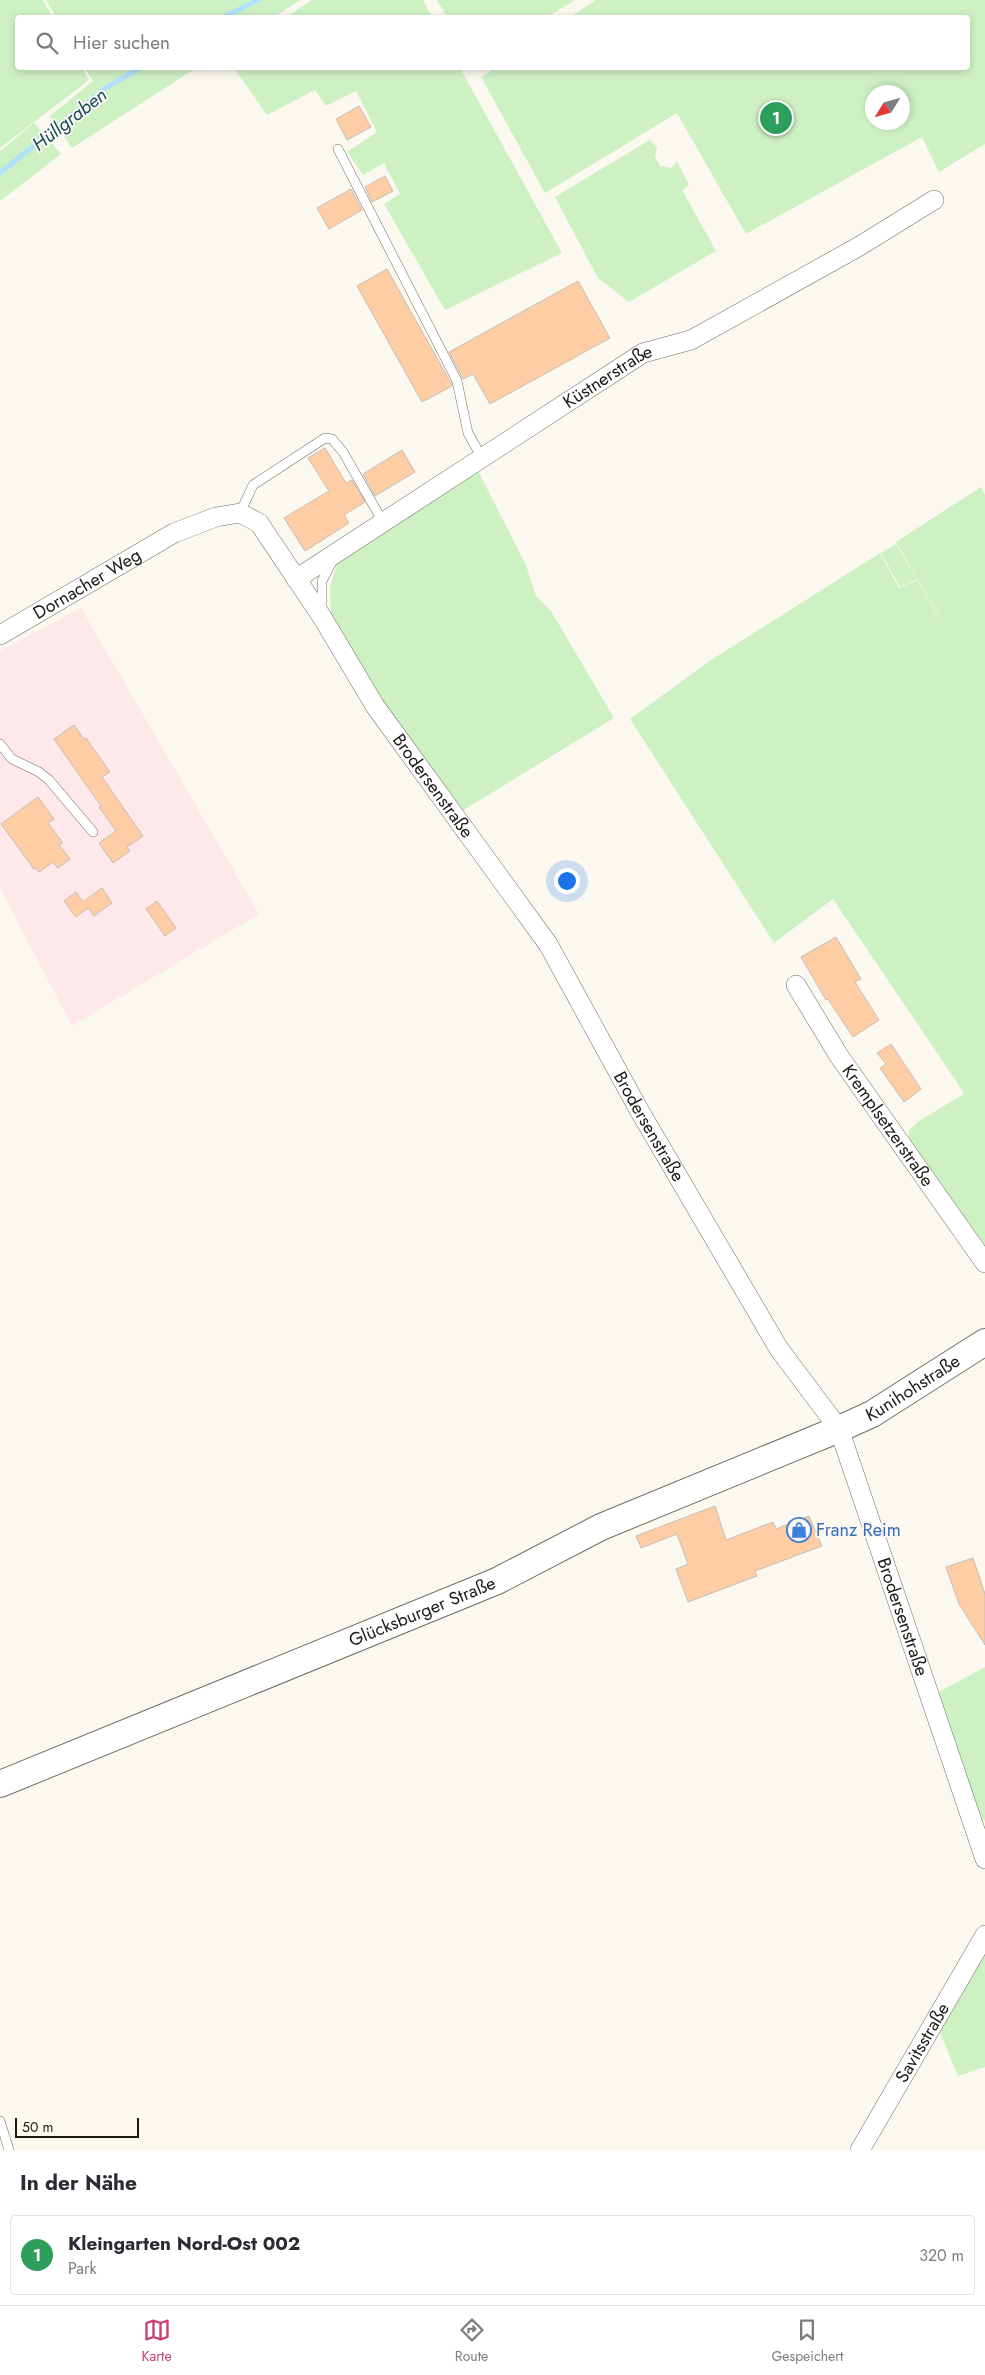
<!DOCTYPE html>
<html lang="de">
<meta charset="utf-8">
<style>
:root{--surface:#fff;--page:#f2f2f3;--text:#2b2b33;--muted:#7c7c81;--line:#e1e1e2;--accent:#ca3d6e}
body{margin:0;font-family:Jost,sans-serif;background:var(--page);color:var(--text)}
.compass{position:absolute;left:865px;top:85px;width:45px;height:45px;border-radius:50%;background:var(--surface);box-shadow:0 2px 8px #0003;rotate:233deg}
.scale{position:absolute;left:15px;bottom:12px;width:124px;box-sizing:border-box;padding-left:5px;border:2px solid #1a1916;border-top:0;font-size:14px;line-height:18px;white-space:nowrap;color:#1a1916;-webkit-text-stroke:4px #faf8ef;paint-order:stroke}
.you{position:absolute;left:566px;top:880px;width:18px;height:18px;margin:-12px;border:4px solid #fff;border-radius:50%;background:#1a73e8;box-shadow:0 0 0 8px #1a73e833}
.badge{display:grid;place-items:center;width:32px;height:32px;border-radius:50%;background:var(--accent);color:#fff;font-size:16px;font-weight:700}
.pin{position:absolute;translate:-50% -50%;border:2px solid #fff;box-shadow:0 1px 5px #0006}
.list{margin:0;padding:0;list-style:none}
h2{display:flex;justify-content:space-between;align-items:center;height:65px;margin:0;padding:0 20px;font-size:21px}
h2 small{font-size:16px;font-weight:400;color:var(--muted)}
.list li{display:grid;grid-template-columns:32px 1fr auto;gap:15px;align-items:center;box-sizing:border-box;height:80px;margin:0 10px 10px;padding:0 10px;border:1px solid var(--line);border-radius:5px}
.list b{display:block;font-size:19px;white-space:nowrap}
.list p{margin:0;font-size:16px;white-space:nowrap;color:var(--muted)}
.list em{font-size:16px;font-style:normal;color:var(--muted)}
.icon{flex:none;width:28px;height:28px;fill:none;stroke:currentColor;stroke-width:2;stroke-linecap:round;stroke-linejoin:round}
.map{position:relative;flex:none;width:985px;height:2150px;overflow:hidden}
.search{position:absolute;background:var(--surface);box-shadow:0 2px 8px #0003;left:15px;right:15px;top:15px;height:55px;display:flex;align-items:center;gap:12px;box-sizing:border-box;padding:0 18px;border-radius:5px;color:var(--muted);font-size:19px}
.sheet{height:155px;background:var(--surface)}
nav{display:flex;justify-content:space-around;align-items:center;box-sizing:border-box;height:70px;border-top:1px solid var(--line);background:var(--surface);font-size:14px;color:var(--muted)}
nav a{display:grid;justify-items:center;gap:2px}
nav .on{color:var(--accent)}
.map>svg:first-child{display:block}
.commercial{fill:#fee8ea}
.green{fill:#cef1c4;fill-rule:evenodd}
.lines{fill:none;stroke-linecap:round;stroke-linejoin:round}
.stream{stroke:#afe1fa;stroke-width:5}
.building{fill:#ffcda4;stroke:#c5beb8}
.lane-casing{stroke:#6f6d65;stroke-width:10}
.street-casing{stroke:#6f6d65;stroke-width:20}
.secondary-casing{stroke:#6f6d65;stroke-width:28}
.lane{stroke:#fff;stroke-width:9}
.street{stroke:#fff;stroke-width:19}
.secondary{stroke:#fff;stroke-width:26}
.labels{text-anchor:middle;stroke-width:4;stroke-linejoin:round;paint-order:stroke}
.street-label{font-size:18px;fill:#1a1916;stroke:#faf8ef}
.shop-label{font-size:18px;fill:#366cbe;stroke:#faf8ef;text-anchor:start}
.water-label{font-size:19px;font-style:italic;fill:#174b61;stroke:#faf8ef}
</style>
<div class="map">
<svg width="985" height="2150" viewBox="0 0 985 2150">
<rect width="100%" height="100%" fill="#faf8ef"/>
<path class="commercial" d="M81,608L259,914L72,1026L0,888V651Z"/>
<g class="green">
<path d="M0,0H43L53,17L18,18V68H82L89,80L0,148Z"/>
<path d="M46,0H300L273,18L56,17Z"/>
<path d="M312,0H423L432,17H286Z"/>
<path d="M437,0H575L547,17H447Z"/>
<path d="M596,0H985V144L939,172L922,137L746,234L677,113L545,193L481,77L495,68H968V18L570,17ZM872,92H902V122H872Z"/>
<path d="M85,68H196L72,148L50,116L93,81Z"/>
<path d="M234,68H460L562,253L445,310L384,204L400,194L384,163L363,175L347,152L377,132L356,91L326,106L315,90L267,115Z"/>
<path d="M34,123L61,154L0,201V151Z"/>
<path d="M650,140L657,147L655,157L660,166L672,168L677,161L689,185L682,190L716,251L629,302L598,278L555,197Z"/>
<path d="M478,471L526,565L536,596L551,611L614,718L462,811L387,710L331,616L330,588L337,564Z"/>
<path d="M981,487L985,495V1260L909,1146V1130L919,1121L964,1094L956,1081L833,899L774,943L630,719L711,660L880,553L899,588L917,580L957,648L896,542Z"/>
<path d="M896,544L917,579L900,587L881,553Z"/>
<path d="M985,1667V1821L978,1818L937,1693Z"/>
<path d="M985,1949V2067L958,2076L940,2033L981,1953Z"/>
</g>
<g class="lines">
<g class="stream">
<path d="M222,18L258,0"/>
<path d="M0,173L104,89L140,68"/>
</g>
</g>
<g class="building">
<path d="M359,106L371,127L347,140L336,119Z"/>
<path d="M385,176L393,191L372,202L365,187Z"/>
<path d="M351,189L362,210L329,229L317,208Z"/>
<path d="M387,269L451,383L452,386L422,402L357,286Z"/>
<path d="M578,281L610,338L490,404L473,374L463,379L449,352Z"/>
<path d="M325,448L346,483L352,480L365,502L344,515L349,523L305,551L284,518L329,491L308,458Z"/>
<path d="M402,450L415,472L375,496L363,474Z"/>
<path d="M74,725L84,739L86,738L110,772L102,777L143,836L127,847L130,851L113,863L99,843L116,831L99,807L101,806L54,739Z"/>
<path d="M38,797L54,819L48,823L63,843L59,845L70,859L58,868L53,862L39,872L36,868L34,869L1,824Z"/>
<path d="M102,888L112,903L94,916L88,908L76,917L64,901L76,892L83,902Z"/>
<path d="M157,901L176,928L165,936L146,909Z"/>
<path d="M836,937L861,979L855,982L879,1020L853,1037L828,999L826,1000L801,957Z"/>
<path d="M891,1044L921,1089L904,1102L880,1068L886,1064L877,1053Z"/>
<path d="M715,1506L726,1540L773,1522L776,1529L809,1516L822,1546L755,1571L757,1576L688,1602L676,1569L688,1564L677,1534L641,1548L636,1536Z"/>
<path d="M973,1558L985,1594V1645L959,1604L946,1567Z"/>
</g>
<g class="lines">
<defs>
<g id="lane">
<path d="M338,149L457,381L468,433L482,458"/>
<path d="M240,513L253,485L325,438L332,439L343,452L383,522"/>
<path d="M322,612V581L333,560"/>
<path d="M0,744L12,759L39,772L49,780L93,832"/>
<path d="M0,2121L9,2150"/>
</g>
<g id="street">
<path id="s1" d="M296,579L643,353L691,340L858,247L934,200"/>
<path id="s2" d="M0,635L174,533L216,517L240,513L259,523L322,617L375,706L548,944L639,1110L779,1349L839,1429L985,1859"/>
<path id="s3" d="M796,985L839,1056L985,1263"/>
<path id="s4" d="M860,2150L985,1935"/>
</g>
<g id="secondary">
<path id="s5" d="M0,1784L497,1581L601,1527L839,1429L872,1414L985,1342"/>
</g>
</defs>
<use href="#lane" class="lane-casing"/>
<use href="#street" class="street-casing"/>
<use href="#secondary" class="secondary-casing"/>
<use href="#lane" class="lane"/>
<use href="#street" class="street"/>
<use href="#secondary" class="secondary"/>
</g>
<defs>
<symbol id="shop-ring" viewBox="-11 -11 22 22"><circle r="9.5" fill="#faf8ef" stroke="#3f7fe0" stroke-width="1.5"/><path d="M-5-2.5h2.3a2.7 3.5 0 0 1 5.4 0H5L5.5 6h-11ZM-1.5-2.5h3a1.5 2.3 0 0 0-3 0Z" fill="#3f7fe0"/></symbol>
</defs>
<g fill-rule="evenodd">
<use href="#shop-ring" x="785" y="1516" width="28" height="28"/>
</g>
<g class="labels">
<g class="street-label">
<text dy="6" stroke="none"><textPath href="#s1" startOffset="372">Küstnerstraße</textPath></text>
<text dy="6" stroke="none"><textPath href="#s2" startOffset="101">Dornacher Weg</textPath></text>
<text dy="6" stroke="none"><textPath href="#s2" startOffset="608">Brodersenstraße</textPath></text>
<text dy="6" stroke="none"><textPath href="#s3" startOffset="168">Kremplsetzerstraße</textPath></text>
<text dy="6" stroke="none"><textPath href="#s2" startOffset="1012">Brodersenstraße</textPath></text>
<text dy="6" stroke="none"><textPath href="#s5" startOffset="996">Kunihohstraße</textPath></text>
<text dy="6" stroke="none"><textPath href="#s5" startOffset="456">Glücksburger Straße</textPath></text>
<text dy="6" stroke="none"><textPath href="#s2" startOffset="1568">Brodersenstraße</textPath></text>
<text dy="6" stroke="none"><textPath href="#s4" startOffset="124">Savitsstraße</textPath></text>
</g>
<g class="shop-label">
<text x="816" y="1536">Franz Reim</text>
</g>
<g class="water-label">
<text transform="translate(69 119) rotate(-38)" y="7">Hüllgraben</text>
</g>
</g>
</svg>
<svg class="compass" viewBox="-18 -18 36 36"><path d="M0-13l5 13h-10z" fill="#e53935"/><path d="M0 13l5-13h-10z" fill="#7c7c81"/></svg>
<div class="scale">50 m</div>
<div class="you"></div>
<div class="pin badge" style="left:776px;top:118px;background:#2e9e5b">1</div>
<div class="search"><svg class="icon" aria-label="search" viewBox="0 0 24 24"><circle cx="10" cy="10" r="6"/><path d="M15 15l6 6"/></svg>Hier suchen</div>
</div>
<section class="sheet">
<h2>In der Nähe<small></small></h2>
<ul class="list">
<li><span class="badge" style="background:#2e9e5b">1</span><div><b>Kleingarten Nord-Ost 002</b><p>Park</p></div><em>320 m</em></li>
</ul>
</section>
<nav>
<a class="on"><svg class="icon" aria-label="map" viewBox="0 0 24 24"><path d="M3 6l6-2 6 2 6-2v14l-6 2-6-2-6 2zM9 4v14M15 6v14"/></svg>Karte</a>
<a><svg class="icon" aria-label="directions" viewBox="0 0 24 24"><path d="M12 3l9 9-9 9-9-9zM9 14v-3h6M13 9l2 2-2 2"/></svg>Route</a>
<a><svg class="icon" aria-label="saved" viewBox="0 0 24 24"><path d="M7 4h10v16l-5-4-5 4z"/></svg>Gespeichert</a>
</nav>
